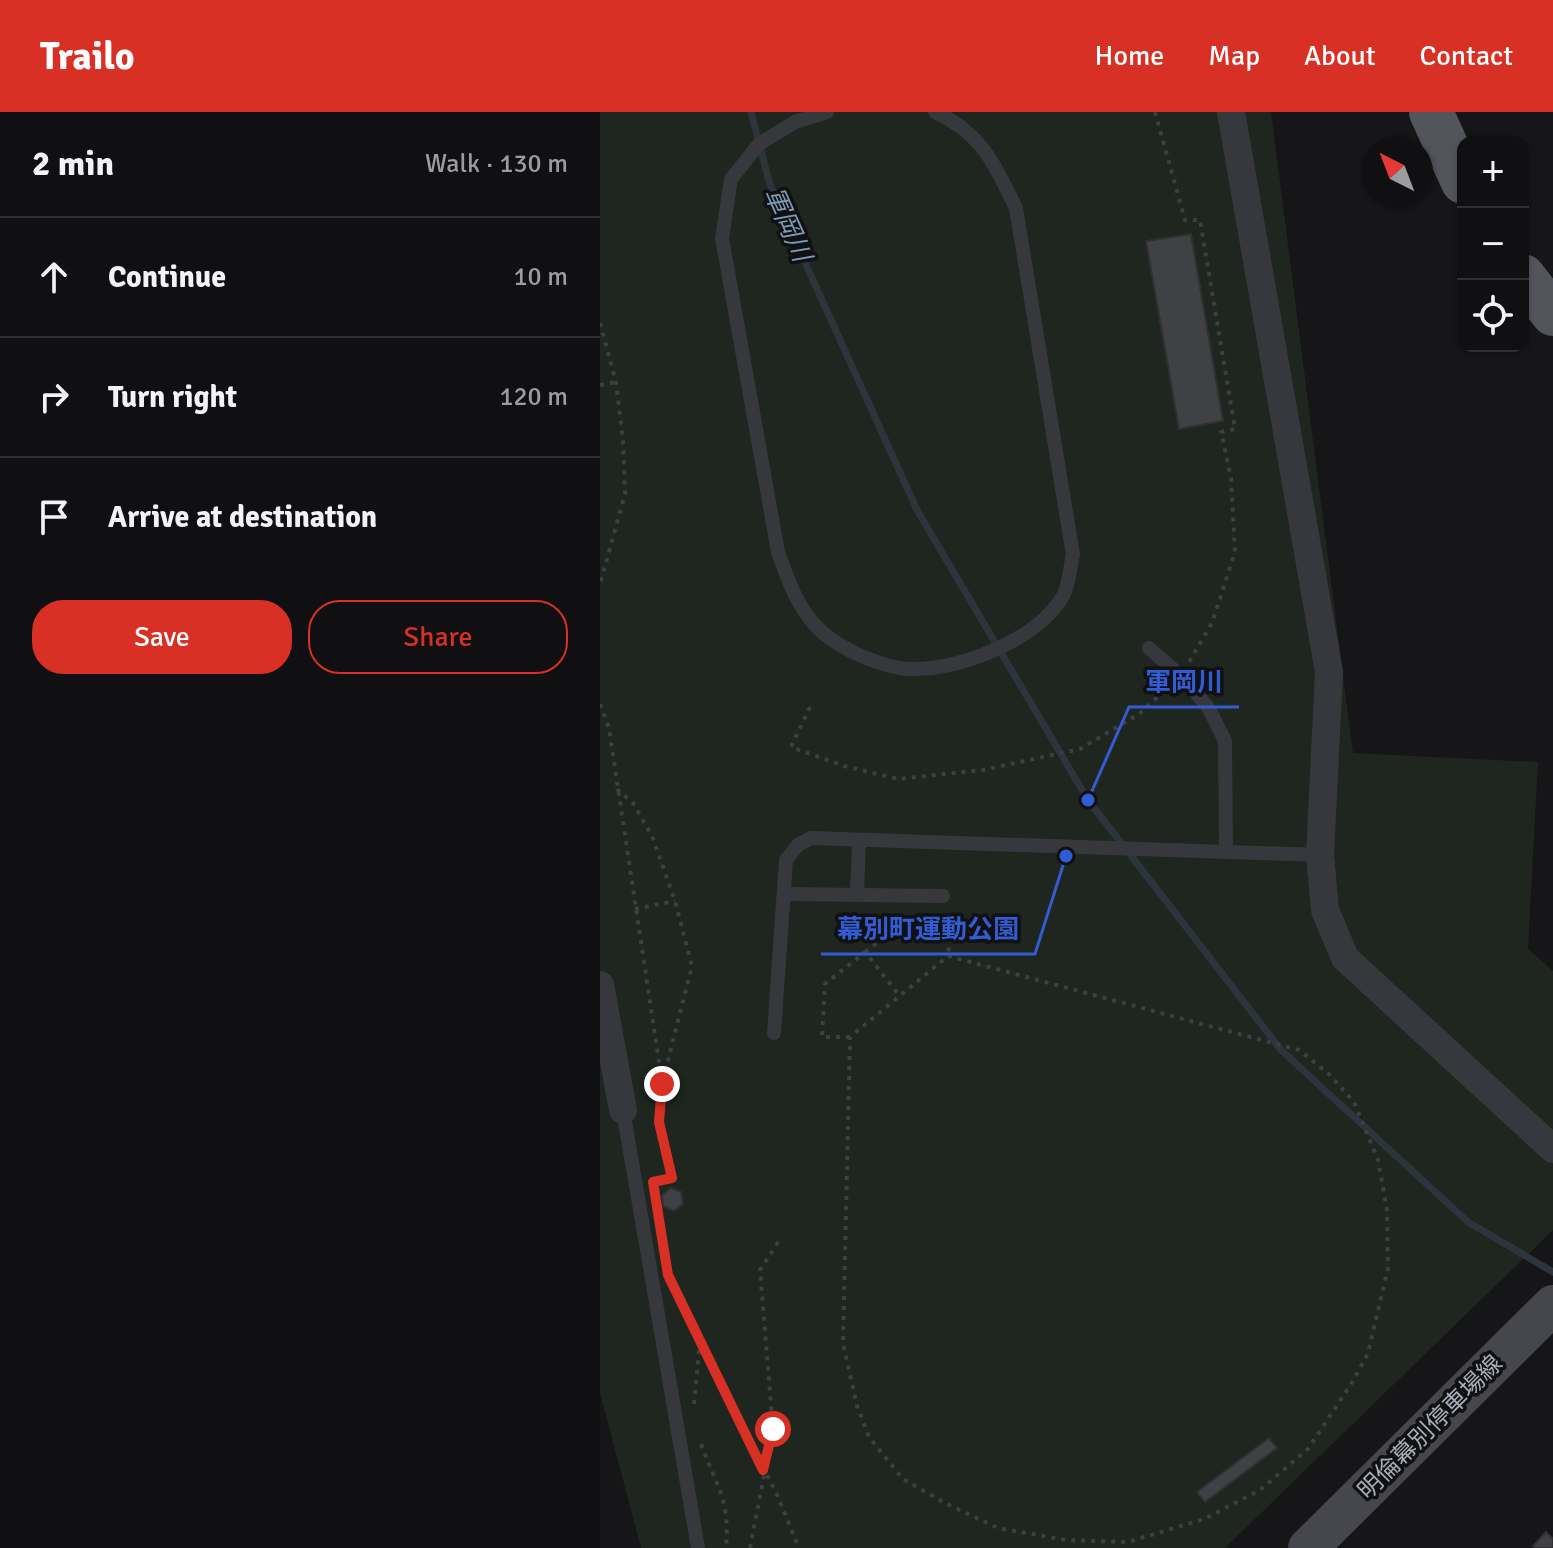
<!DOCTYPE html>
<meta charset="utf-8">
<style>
:root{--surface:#101012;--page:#19191b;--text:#f1f3f6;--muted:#9c9d9f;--line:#303032;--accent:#d93025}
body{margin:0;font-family:Signika,"Noto Sans JP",sans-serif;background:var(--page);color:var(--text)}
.controls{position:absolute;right:24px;top:24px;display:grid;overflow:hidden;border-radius:16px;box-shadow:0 2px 6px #0004}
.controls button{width:72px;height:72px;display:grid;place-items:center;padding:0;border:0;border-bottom:2px solid var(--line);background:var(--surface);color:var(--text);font:40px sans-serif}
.compass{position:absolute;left:761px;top:24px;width:72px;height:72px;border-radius:50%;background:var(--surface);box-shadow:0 2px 6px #0004;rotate:318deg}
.stop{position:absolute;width:24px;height:24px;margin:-18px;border:6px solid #d93025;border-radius:50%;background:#fff}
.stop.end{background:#d93025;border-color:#fff;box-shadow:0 2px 8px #0008}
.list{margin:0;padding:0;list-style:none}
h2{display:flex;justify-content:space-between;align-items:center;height:104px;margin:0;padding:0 32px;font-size:34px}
h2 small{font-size:26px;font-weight:400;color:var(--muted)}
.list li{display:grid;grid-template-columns:52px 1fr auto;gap:24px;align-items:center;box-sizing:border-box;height:120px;padding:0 32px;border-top:2px solid var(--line)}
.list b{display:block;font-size:30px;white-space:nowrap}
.list em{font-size:26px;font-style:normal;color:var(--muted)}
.actions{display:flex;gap:16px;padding:24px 32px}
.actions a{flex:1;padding:18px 0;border:2px solid var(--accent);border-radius:32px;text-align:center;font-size:28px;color:var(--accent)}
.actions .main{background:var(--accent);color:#fff}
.icon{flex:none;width:44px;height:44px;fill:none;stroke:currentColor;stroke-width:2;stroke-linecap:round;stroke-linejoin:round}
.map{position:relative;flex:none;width:953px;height:1436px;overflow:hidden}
header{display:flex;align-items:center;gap:48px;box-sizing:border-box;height:112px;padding:0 40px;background:var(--accent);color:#fff}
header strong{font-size:38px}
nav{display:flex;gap:44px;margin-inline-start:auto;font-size:28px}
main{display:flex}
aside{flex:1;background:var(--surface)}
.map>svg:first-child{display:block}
.park{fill:#1e261f}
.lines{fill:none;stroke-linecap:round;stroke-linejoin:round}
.stream{stroke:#2c353c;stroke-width:7}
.building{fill:#404145;stroke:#303034;stroke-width:2}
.path{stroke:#3d3f44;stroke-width:4;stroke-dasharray:4 6;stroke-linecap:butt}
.lane{stroke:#37383d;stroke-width:14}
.street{stroke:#37383d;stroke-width:28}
.secondary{stroke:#45474d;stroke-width:40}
.primary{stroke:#53555c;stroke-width:44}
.route{stroke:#d93025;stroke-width:10}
.labels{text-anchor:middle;stroke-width:7;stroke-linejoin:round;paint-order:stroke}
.street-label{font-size:24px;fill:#a8adb8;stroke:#111113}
.water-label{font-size:26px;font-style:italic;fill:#7f9bb3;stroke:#111113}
.leader{fill:none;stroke:#325cd3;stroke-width:3}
.callout-dot{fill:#325cd3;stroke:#111113;stroke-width:3}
.callout-label{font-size:26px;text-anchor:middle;font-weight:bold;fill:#325cd3;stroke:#111113;stroke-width:7;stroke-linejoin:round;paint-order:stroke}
</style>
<header>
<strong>Trailo</strong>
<nav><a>Home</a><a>Map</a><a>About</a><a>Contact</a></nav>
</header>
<main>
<aside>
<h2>2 min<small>Walk · 130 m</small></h2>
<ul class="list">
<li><svg class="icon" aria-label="ahead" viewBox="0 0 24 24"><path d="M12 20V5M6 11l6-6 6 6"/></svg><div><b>Continue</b></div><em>10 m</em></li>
<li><svg class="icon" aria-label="right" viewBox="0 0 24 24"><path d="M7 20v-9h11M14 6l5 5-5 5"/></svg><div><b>Turn right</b></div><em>120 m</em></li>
<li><svg class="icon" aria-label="arrive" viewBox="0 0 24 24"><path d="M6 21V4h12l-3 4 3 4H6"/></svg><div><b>Arrive at destination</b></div></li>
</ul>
<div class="actions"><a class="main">Save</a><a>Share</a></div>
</aside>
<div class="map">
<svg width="953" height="1436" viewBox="0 0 953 1436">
<rect width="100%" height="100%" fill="#161618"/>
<path class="park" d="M0,0H671L753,641L938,650L928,837L953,859V1118L625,1436H41L0,1281Z"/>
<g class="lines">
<path class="stream" d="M151,0L170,73L317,398L488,688L681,938L868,1110L953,1160"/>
</g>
<g class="building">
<path d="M591,122L623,309L579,317L546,129Z"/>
<path d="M71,1076L81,1080L83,1092L74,1099L63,1094L62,1083Z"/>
<path d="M669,1326L677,1336L605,1390L597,1380Z"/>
<path d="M946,1420L953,1427V1436H936L933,1434Z"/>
</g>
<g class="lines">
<g class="path">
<path d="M555,0L585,108H600L635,317L621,320L631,366L635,440L612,511L589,550"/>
<path d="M0,211L16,270L23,328L25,382L0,472"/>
<path d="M0,273L16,270"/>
<path d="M0,592L9,616L62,970"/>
<path d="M210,595L191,635L244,654L298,667L383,658L480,637L539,602L569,575"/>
<path d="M17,677L33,691L52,724L75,789L92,854L62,972L59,1010L72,1066L54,1070"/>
<path d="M35,797L75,789"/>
<path d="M265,840L298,815L350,819L348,844"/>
<path d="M348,844L699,938L729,962L754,990L778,1048L787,1098L788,1156L768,1241L753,1269L708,1337L660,1378L604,1407L528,1430L466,1428L398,1416L347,1392L303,1367L269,1325L257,1294L243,1231L250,925Z"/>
<path d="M250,925H222L225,872L265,840L299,883"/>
<path d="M74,1175L177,1383L199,1436"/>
<path d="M94,1292L100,1229"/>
<path d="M101,1332C117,1376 130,1386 126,1436"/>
<path d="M150,1436L173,1317L160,1158L179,1129"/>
</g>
<g class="lane">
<path d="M227,0L195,10L159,32L131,67L122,126L178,440C188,468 198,498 221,519C240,537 283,556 309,557C359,559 437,528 463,484C469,473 470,455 473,443L416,96C394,52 382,21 335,0"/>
<path d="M549,536L581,564L608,595L625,629L626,740"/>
<path d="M184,782L343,784"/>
<path d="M257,783L259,728"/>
<path d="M174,921L186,748L198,733L211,726L720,743"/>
<path d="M23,998L98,1436"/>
</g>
<g class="street">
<path d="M631,0L729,560L720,743L725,798L745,846L953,1037"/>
<path d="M0,873L23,998"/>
</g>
<path class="secondary" d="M708,1436L953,1193"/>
<g class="primary">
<path d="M831,0L863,70"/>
<path d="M923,164L953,202"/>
</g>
</g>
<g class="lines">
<path class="route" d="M62,972L59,1010L72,1066L53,1070L68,1163L163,1358L173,1317"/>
</g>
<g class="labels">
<g class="street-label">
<text transform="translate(830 1315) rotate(-45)" y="8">明倫幕別停車場線</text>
</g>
<g class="water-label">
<text transform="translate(188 112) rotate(66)" y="9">軍岡川</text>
</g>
</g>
<path class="leader" d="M488 688L529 595H639M466 744L435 842H221"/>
<g class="callout-dot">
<circle cx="488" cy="688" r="8"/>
<circle cx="466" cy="744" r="8"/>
</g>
<g class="callout-label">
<text x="584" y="579">軍岡川</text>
<text x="328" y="826">幕別町運動公園</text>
</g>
</svg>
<div class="controls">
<button>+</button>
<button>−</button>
<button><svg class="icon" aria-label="locate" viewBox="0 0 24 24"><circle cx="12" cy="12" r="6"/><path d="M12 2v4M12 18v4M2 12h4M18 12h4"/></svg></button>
</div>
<svg class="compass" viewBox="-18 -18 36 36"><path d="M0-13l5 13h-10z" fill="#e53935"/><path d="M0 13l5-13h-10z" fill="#9c9d9f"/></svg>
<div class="stop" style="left:173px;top:1317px"></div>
<div class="stop end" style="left:62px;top:972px"></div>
</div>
</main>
